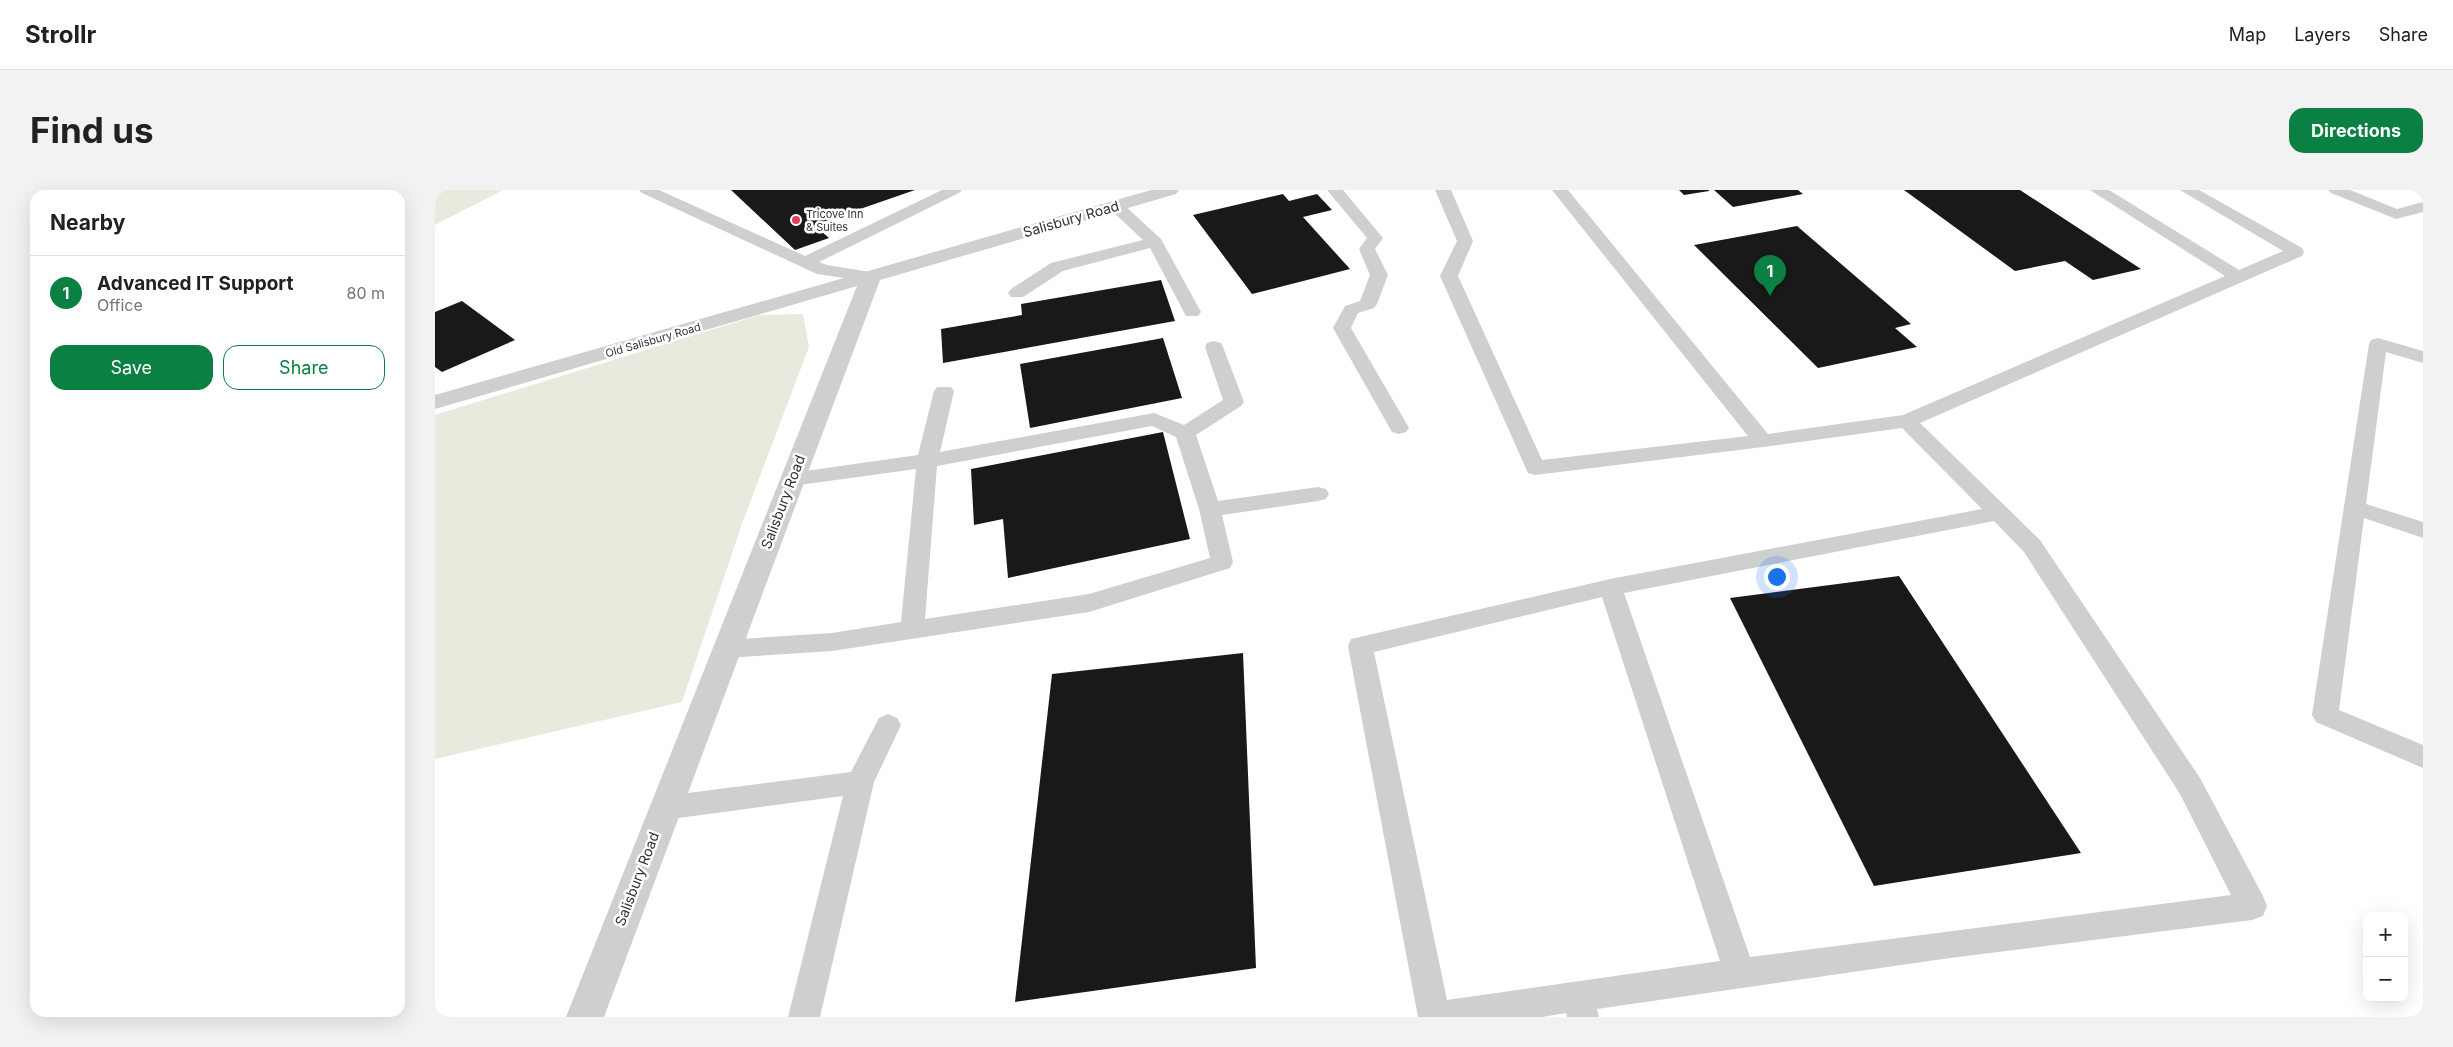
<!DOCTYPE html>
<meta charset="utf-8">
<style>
:root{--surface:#fff;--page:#f2f2f2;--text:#202124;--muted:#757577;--line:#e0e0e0;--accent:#0b8043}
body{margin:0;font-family:Inter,sans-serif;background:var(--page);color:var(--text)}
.controls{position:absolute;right:15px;bottom:15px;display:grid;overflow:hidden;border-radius:10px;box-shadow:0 5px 20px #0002}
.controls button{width:45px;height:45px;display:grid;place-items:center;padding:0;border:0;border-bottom:1px solid var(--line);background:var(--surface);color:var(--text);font:25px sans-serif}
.you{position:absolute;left:1341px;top:386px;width:18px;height:18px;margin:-12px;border:4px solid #fff;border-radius:50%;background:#1a73e8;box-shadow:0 0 0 8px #1a73e833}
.badge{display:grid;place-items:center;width:32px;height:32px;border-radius:50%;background:var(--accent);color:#fff;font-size:16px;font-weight:700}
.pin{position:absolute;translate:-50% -41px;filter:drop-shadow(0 1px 2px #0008)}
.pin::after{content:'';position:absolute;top:26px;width:18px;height:15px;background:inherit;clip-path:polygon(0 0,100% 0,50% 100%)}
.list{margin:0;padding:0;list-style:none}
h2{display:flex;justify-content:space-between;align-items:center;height:65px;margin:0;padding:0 20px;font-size:21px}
h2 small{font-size:16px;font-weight:400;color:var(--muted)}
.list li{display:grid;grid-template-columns:32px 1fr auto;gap:15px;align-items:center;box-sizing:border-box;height:75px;padding:0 20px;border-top:1px solid var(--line)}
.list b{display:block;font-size:19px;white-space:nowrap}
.list p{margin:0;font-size:16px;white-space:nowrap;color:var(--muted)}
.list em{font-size:16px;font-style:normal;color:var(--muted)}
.actions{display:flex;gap:10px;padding:15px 20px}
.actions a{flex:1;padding:11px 0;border:1px solid var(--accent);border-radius:15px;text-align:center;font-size:18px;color:var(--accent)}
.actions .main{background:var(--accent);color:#fff}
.map{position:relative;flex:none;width:1988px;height:827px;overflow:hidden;border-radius:15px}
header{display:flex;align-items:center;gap:30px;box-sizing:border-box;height:70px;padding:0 25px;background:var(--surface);border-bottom:1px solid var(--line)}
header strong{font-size:24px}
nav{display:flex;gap:28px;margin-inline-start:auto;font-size:18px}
.intro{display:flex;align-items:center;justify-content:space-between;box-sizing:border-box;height:120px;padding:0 30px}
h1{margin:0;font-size:35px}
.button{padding:12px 22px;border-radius:15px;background:var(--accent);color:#fff;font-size:18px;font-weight:700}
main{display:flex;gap:30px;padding:0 30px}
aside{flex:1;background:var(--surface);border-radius:15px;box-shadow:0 5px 20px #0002}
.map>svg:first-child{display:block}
.green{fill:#e7ebde}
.building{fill:#191919}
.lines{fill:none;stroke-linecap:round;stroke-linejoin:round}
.lane{fill:#cfcfcf;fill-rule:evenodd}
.street{fill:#cfcfcf;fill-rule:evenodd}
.poi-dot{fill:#e43962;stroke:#fff;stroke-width:2}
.labels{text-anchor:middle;stroke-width:5;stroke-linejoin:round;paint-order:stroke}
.far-poi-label{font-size:11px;fill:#323232;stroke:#fff;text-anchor:start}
.far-street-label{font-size:11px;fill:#323232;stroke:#fff}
.street-label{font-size:14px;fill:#323232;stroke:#fff}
</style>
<header>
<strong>Strollr</strong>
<nav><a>Map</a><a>Layers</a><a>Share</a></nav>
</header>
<div class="intro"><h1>Find us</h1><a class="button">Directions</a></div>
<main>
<aside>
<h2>Nearby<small></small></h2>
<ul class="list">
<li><span class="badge">1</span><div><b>Advanced IT Support</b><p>Office</p></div><em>80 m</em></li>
</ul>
<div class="actions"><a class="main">Save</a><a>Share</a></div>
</aside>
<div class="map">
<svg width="1988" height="827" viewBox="0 0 1988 827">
<rect width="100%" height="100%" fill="#fff"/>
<g class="green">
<path d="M0,0H68L0,35Z"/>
<path d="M368,124L374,157L308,331L247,512L0,569V225L324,125Z"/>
</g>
<g class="building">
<path d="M296,0H480L379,35L394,48L360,60Z"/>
<path d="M1244,0H1274V1L1249,5Z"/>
<path d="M1279,0H1363L1368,4L1298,17Z"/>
<path d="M1469,0H1585L1706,79L1658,90L1630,71L1580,81Z"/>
<path d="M848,4L854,11L882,4L897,20L868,27L915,79L817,104L758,25Z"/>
<path d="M1362,36L1476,134L1460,138L1482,157L1383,178L1259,55Z"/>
<path d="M726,90L740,131L508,173L506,139L587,125L586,114Z"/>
<path d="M27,111L80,150L7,182L0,177V122Z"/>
<path d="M728,148L747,208L595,238L585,174Z"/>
<path d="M728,242L755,349L573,388L568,329L539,335L536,279Z"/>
<path d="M1464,386L1646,663L1439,696L1295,408Z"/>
<path d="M808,463L821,778L580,812L617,484Z"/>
</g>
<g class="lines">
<g class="lane">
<path d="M204,0H224L370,66L507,0H527L524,3L384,72L392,75L442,83L445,87L442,91L436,92L382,84L207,3Z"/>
<path d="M892,0H908L948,48L940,59L953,85L942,114L939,118L923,123L916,138L974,238L971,242L964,244L957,242L898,138L910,116L925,111L935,85L924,59L932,48Z"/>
<path d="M1000,0H1016L1038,51L1023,86L1107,270L1313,246L1117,0H1133L1333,244L1468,225L1790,86L1655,0H1674L1804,80L1848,61L1745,0H1764L1867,58L1869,62L1867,66L1485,233L1605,350L1765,588L1828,706L1832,716L1828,726L1817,730L1515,768L1162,819L1164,827H1132L1131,823L1107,827H983L913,456L916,449L1175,389L1547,319L1467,238L1328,257L1100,285L1093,283L1005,86L1022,51ZM1559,331L1589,362L1745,604L1796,705L1315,767L1189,403ZM1167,407L1285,771L1012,810L939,462Z"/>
<path d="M1893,0H1915L1962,19L1988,12V22L1961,29L1896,3Z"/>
<path d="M681,11L687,13L726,49L766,122L763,126H751L715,58L628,81L588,107H576L573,103L576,99L616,73L708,50L675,19L673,16L675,13Z"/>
<path d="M1943,148L1988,161V173L1951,162L1931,314L1988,332V348L1929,328L1904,520L1988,555V578L1881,532L1877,525L1934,154L1936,150Z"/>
<path d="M779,151L786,153L788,157L809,212L806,216L761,245L783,311L883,297L891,299L894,304L891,309L883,311L787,325L798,372L795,378L654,422L397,461L291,468L282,466L279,459L282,452L291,450L397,443L466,432L481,279L357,296L349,294L346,289L349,284L483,265L499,201L502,197H516L519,201L505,262L719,223L749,235L788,210L770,157L772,153ZM717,236L741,247L764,319L775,368L654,404L490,429L502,276Z"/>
<path d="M453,524L462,528L466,535L439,592L385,827H353L408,606L229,630L219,626L215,618L219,610L229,606L416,582L444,528Z"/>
</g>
<path class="street" d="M716,0H744L741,4L445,90L169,827H131L422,96L0,219V205Z"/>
</g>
<circle class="poi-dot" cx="361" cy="30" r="5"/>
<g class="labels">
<g class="far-poi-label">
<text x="371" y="28">Tricove Inn<tspan x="371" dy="13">&amp; Suites</tspan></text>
</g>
<g class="far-street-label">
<text transform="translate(218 150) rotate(-16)" y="4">Old Salisbury Road</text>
</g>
<g class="street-label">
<text transform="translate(636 29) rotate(-16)" y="5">Salisbury Road</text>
<text transform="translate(348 312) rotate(-69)" y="5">Salisbury Road</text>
<text transform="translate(202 689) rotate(-69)" y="5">Salisbury Road</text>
</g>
</g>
</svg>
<div class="controls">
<button>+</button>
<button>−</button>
</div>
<div class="you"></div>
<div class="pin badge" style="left:1335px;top:106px">1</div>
</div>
</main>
